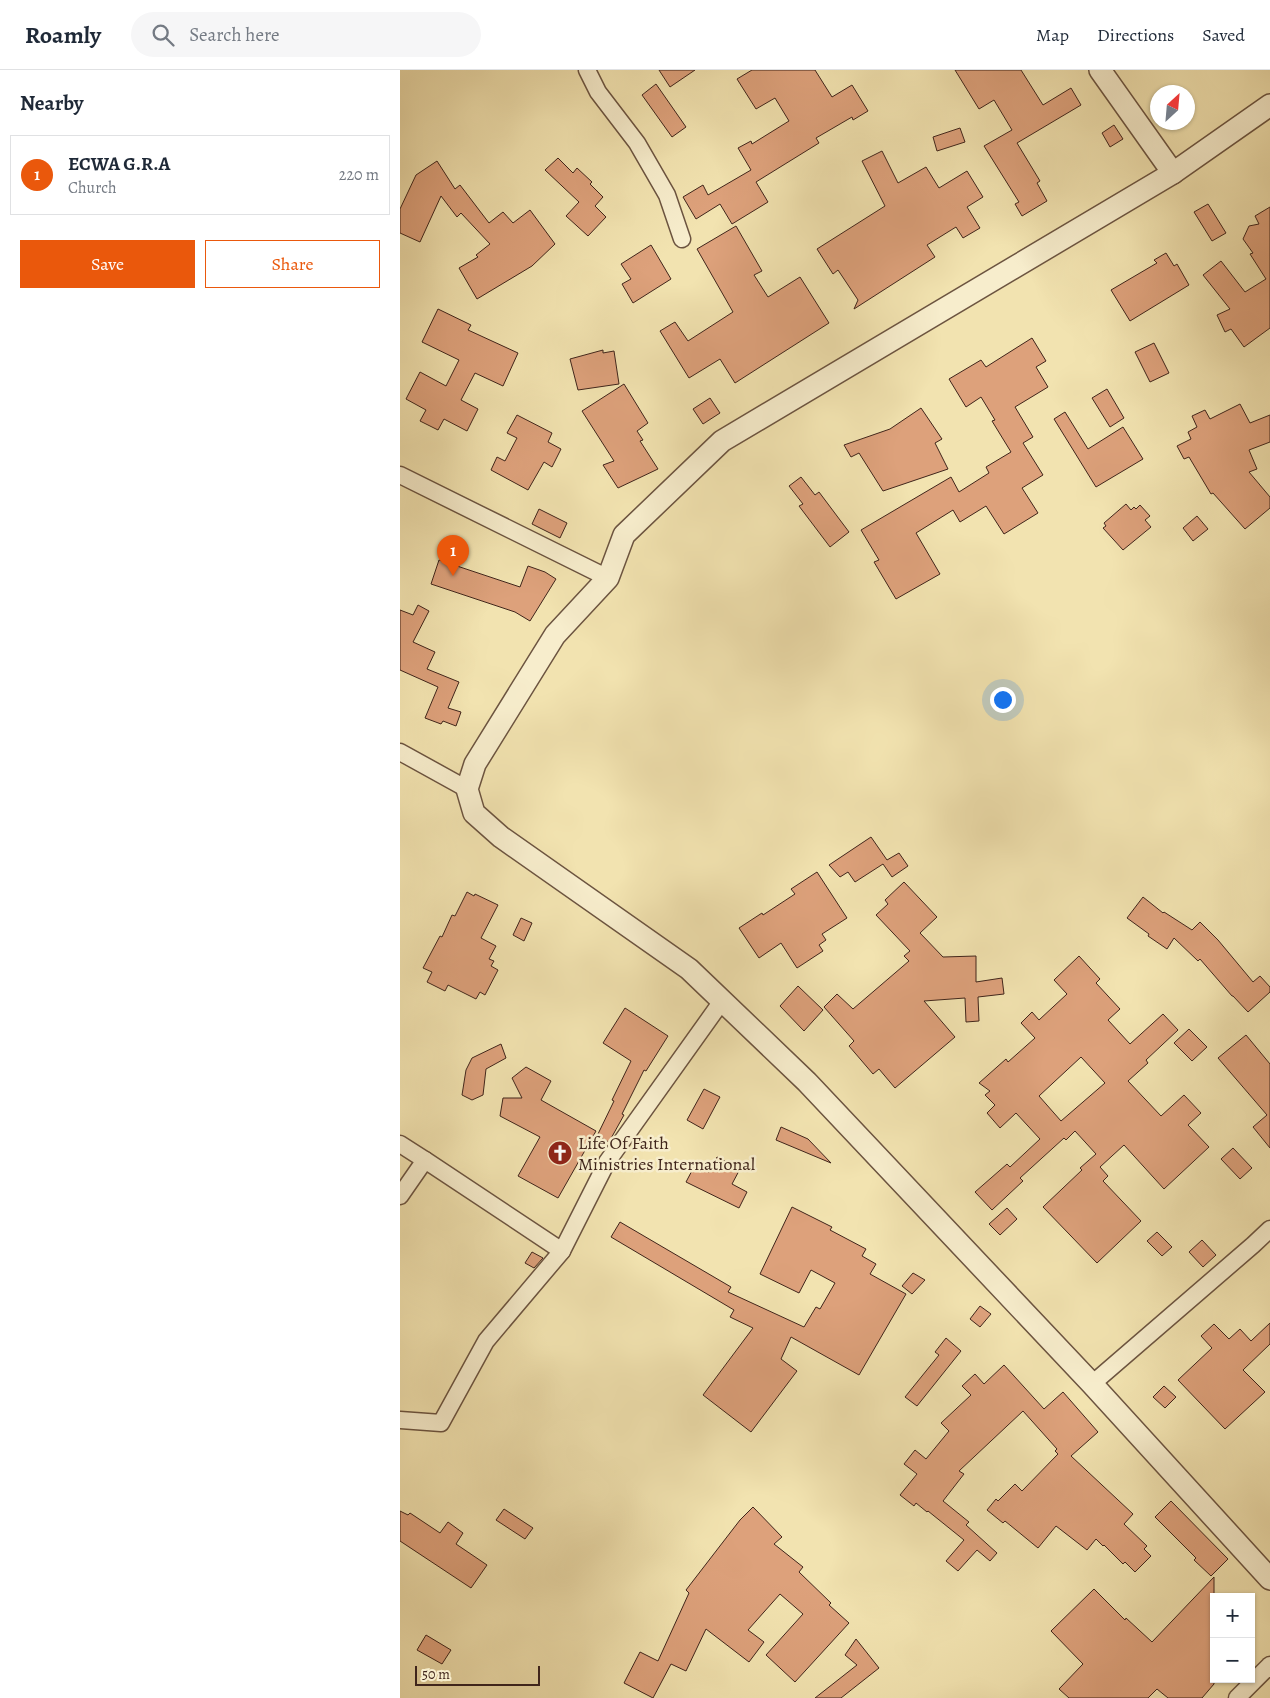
<!DOCTYPE html>
<meta charset="utf-8">
<style>
:root{--surface:#fff;--page:#f6f6f7;--text:#1f2937;--muted:#747a83;--line:#e0e1e3;--accent:#ea580c}
body{margin:0;font-family:Alegreya,serif;background:var(--page);color:var(--text)}
.controls{position:absolute;right:15px;bottom:15px;display:grid;overflow:hidden;border-radius:0px;box-shadow:0 1px 4px #0004}
.controls button{width:45px;height:45px;display:grid;place-items:center;padding:0;border:0;border-bottom:1px solid var(--line);background:var(--surface);color:var(--text);font:25px sans-serif}
.compass{position:absolute;left:750px;top:15px;width:45px;height:45px;border-radius:50%;background:var(--surface);box-shadow:0 1px 4px #0004;rotate:26deg}
.scale{position:absolute;left:15px;bottom:12px;width:125px;box-sizing:border-box;padding-left:5px;border:2px solid #40251b;border-top:0;font-size:14px;line-height:18px;white-space:nowrap;color:#40251b;-webkit-text-stroke:4px #f7edcc;paint-order:stroke}
.you{position:absolute;left:602px;top:629px;width:18px;height:18px;margin:-12px;border:4px solid #fff;border-radius:50%;background:#1a73e8;box-shadow:0 0 0 8px #1a73e833}
.badge{display:grid;place-items:center;width:32px;height:32px;border-radius:50%;background:var(--accent);color:#fff;font-size:16px;font-weight:700}
.pin{position:absolute;translate:-50% -41px;filter:drop-shadow(0 1px 2px #0008)}
.pin::after{content:'';position:absolute;top:26px;width:18px;height:15px;background:inherit;clip-path:polygon(0 0,100% 0,50% 100%)}
.list{margin:0;padding:0;list-style:none}
h2{display:flex;justify-content:space-between;align-items:center;height:65px;margin:0;padding:0 20px;font-size:21px}
h2 small{font-size:16px;font-weight:400;color:var(--muted)}
.list li{display:grid;grid-template-columns:32px 1fr auto;gap:15px;align-items:center;box-sizing:border-box;height:80px;margin:0 10px 10px;padding:0 10px;border:1px solid var(--line);border-radius:0px}
.list b{display:block;font-size:19px;white-space:nowrap}
.list p{margin:0;font-size:16px;white-space:nowrap;color:var(--muted)}
.list em{font-size:16px;font-style:normal;color:var(--muted)}
.actions{display:flex;gap:10px;padding:15px 20px}
.actions a{flex:1;padding:11px 0;border:1px solid var(--accent);border-radius:0px;text-align:center;font-size:18px;color:var(--accent)}
.actions .main{background:var(--accent);color:#fff}
.icon{flex:none;width:28px;height:28px;fill:none;stroke:currentColor;stroke-width:2;stroke-linecap:round;stroke-linejoin:round}
.map{position:relative;flex:none;width:870px;height:1628px;overflow:hidden}
header{display:flex;align-items:center;gap:30px;box-sizing:border-box;height:70px;padding:0 25px;background:var(--surface);border-bottom:1px solid var(--line)}
header strong{font-size:24px}
nav{display:flex;gap:28px;margin-inline-start:auto;font-size:18px}
.search{width:350px;height:45px;background:var(--page);display:flex;align-items:center;gap:12px;box-sizing:border-box;padding:0 18px;border-radius:28px;color:var(--muted);font-size:19px}
main{display:flex}
aside{flex:1;background:var(--surface)}
.map>svg:first-child{display:block}
.building{fill:#dda17b;stroke:#40251b;fill-rule:evenodd}
.lines{fill:none;stroke-linecap:round;stroke-linejoin:round}
.minor-casing{stroke:#6c5440;stroke-width:19}
.tertiary-casing{stroke:#6c5440;stroke-width:24}
.minor{stroke:#f7edcc;stroke-width:16}
.tertiary{stroke:#f7edcc;stroke-width:21}
.labels{text-anchor:middle;stroke-width:5;stroke-linejoin:round;paint-order:stroke}
.poi-label{font-size:18px;fill:#40251b;stroke:#f7edcc;text-anchor:start}
</style>
<header>
<strong>Roamly</strong>
<div class="search"><svg class="icon" aria-label="search" viewBox="0 0 24 24"><circle cx="10" cy="10" r="6"/><path d="M15 15l6 6"/></svg>Search here</div>
<nav><a>Map</a><a>Directions</a><a>Saved</a></nav>
</header>
<main>
<aside>
<h2>Nearby<small></small></h2>
<ul class="list">
<li><span class="badge">1</span><div><b>ECWA G.R.A</b><p>Church</p></div><em>220 m</em></li>
</ul>
<div class="actions"><a class="main">Save</a><a>Share</a></div>
</aside>
<div class="map">
<svg width="870" height="1628" viewBox="0 0 870 1628">
<rect width="100%" height="100%" fill="#f2e3b0"/>
<filter id="stains"><feTurbulence type="fractalNoise" baseFrequency=".004" numOctaves="4"/><feColorMatrix values="0 0 0 0 .2 0 0 0 0 .09 0 0 0 0 .02 0 0 0 .5 -.17"/></filter>
<radialGradient id="worn" r=".72"><stop offset=".6" stop-color="#630" stop-opacity="0"/><stop offset="1" stop-color="#630" stop-opacity=".3"/></radialGradient>
<g class="building">
<path d="M259,0H295L270,17Z"/>
<path d="M352,0H415L432,27L452,15L468,41L453,50L452,47L416,68L419,73L356,112L368,132L332,154L320,134L296,149L283,127L303,115L308,125L351,100L338,78L351,71L352,74L389,51L375,28L356,39L337,9Z"/>
<path d="M555,0H621L643,35L671,18L681,35L617,73L640,111L637,113L647,131L622,146L615,134L619,132L584,76L612,60L594,30L579,39Z"/>
<path d="M256,14L286,57L272,67L242,25Z"/>
<path d="M714,55L723,69L710,77L702,63Z"/>
<path d="M560,58L565,72L537,81L533,67Z"/>
<path d="M482,81L498,113L526,97L539,118L567,101L583,127L567,137L580,158L563,168L556,157L527,175L535,187L454,239L458,230L438,200L433,204L417,179L485,136L462,91Z"/>
<path d="M158,88L173,103L177,98L192,112L190,114L203,127L195,136L206,147L188,166L166,146L179,132L145,100Z"/>
<path d="M37,91L55,119L60,115L89,153L103,142L113,153L130,140L155,174L132,196L77,229L59,198L78,187L76,185L90,174L61,143L57,147L41,126L20,172L0,163V139L16,105Z"/>
<path d="M808,134L826,163L812,171L794,142Z"/>
<path d="M870,137V258L844,277L831,259L825,262L817,245L830,239L803,205L821,191L845,222L866,209L850,184L853,183L843,169L849,156L859,154L855,146Z"/>
<path d="M336,156L362,201L354,205L368,227L400,207L429,253L335,313L320,289L289,308L260,261L275,252L288,271L333,242L297,179Z"/>
<path d="M251,175L271,209L233,233L222,214L231,209L221,194Z"/>
<path d="M766,183L774,196L777,194L789,215L730,251L711,220L757,193L754,190Z"/>
<path d="M38,239L71,255L68,260L118,283L103,316L75,303L61,330L78,339L67,361L44,349L38,360L20,351L26,340L6,329L20,302L46,316L59,290L22,272Z"/>
<path d="M632,268L646,291L636,297L648,317L615,337L633,367L623,373L643,405L622,418L638,443L604,464L586,436L560,452L553,440L516,463L540,504L496,529L474,492L479,490L461,460L551,407L559,422L589,403L586,397L611,382L592,351L595,350L581,327L566,337L549,309L581,290L586,297Z"/>
<path d="M754,273L769,303L750,312L735,282Z"/>
<path d="M203,280V283L214,281L219,314L178,320L170,289Z"/>
<path d="M224,314L248,353L237,361L243,370L240,371L258,399L218,418L203,395L214,391L182,341Z"/>
<path d="M707,319L724,348L710,357L692,328Z"/>
<path d="M310,328L320,343L303,354L293,339Z"/>
<path d="M840,334L850,353L870,345V372L849,380L857,399L849,402L870,427V438L845,459L813,423L811,424L789,387L784,389L777,376L791,369L788,362L797,357L792,346L805,340L810,349Z"/>
<path d="M521,338L542,369L535,373L548,399L483,421L459,383L451,387L444,375L490,359Z"/>
<path d="M665,342L688,379L723,357L743,389L696,417L654,349Z"/>
<path d="M117,345L152,363L148,372L161,379L152,397L144,392L128,420L91,400L97,387L105,391L117,368L107,363Z"/>
<path d="M401,407L415,425L419,422L449,462L430,477L399,436L403,434L389,416Z"/>
<path d="M726,434L731,440L734,437L736,439L740,435L750,446L745,450L751,457L723,480L703,458L706,456L704,453Z"/>
<path d="M139,439L167,453L160,468L132,454Z"/>
<path d="M797,446L808,459L793,471L783,458Z"/>
<path d="M39,490L120,517L128,496L145,502L156,509L130,551L115,542L31,514Z"/>
<path d="M18,535L29,541L13,572L35,582L27,599L59,612L48,638L61,642L56,656L43,651L41,654L25,648L38,617L0,600V540L13,545Z"/>
<path d="M471,767L487,790L499,783L508,796L492,807L483,794L455,812L448,802L440,807L429,795Z"/>
<path d="M417,802L447,848L422,864L426,870L419,875L423,881L397,898L381,873L359,888L339,858L362,843L363,845L395,824L391,819Z"/>
<path d="M504,812L537,847L520,863L543,887L576,886V912L602,908L604,924L578,927L579,951L566,952L565,928L524,931L555,967L495,1018L479,999L473,1004L449,976L454,971L424,937L437,924L453,939L509,891L504,886L510,881L476,845L488,834L485,830Z"/>
<path d="M67,822L74,826L75,824L98,835L81,868L96,876L89,889L94,891L91,896L98,900L85,925L80,922L76,929L48,915L45,921L27,912L32,902L23,898L40,866L42,867L52,845L55,846Z"/>
<path d="M743,827L763,843L764,842L792,860L800,852L818,870L853,912L860,906L870,917V922L848,942L833,926H832L800,889L798,891L774,868L767,879L748,866L749,864L727,848Z"/>
<path d="M121,848L132,853L124,871L113,865Z"/>
<path d="M679,886L700,909L696,913L720,939L708,950L730,974L763,944L778,960L746,990L748,993L728,1011L761,1046L784,1025L801,1043L788,1055L809,1077L764,1119L724,1075L700,1097L708,1106L703,1111L741,1151L697,1193L643,1137L682,1100L680,1098L696,1084L675,1061L666,1070L664,1068L620,1108L623,1111L592,1140L575,1122L607,1094L610,1097L640,1069L616,1043L600,1058L587,1043L595,1035L585,1025L590,1021L579,1013L606,989L608,992L635,968L621,953L632,942L639,950L667,924L654,910ZM681,987L705,1013L661,1051L639,1026Z"/>
<path d="M398,916L423,940L404,961L380,936Z"/>
<path d="M225,938L268,966L246,1001L244,1000L222,1044L224,1045L209,1072L197,1066L214,1031L212,1030L231,991L203,973Z"/>
<path d="M789,959L807,977L792,991L774,973Z"/>
<path d="M846,965L870,994V1078L853,1057L867,1045L818,988Z"/>
<path d="M101,974L106,988L86,999L83,1025L72,1030L62,1025L66,1000L72,988Z"/>
<path d="M126,997L151,1011L141,1030L196,1061L158,1128L118,1106L140,1067L100,1046L103,1028H122L112,1008Z"/>
<path d="M304,1019L320,1027L303,1059L287,1050Z"/>
<path d="M381,1057L408,1069L431,1093L376,1070Z"/>
<path d="M833,1078L852,1098L840,1109L821,1089Z"/>
<path d="M317,1087L340,1099L332,1114L347,1122L339,1138L286,1112L295,1095L309,1102Z"/>
<path d="M392,1137L432,1157L430,1160L466,1179L462,1186L476,1194L470,1204L506,1224L459,1305L391,1267L381,1289L397,1301L351,1362L303,1325L353,1258L330,1247L334,1240L211,1167L220,1152L331,1217L328,1222L404,1257L416,1237L420,1239L435,1213L411,1200L399,1223L360,1204Z"/>
<path d="M607,1138L617,1149L600,1165L589,1154Z"/>
<path d="M757,1162L772,1177L762,1186L747,1171Z"/>
<path d="M802,1170L816,1185L803,1197L789,1182Z"/>
<path d="M132,1182L143,1188L134,1198L125,1193Z"/>
<path d="M513,1203L525,1210L512,1224L502,1216Z"/>
<path d="M580,1236L591,1244L580,1257L570,1249Z"/>
<path d="M870,1253V1274L843,1300L865,1322L825,1359L778,1310L812,1278L801,1266L814,1254L829,1269L840,1259L851,1271Z"/>
<path d="M546,1268L561,1281L517,1336L505,1327L539,1285L535,1282Z"/>
<path d="M604,1295L644,1339L663,1322L698,1362L671,1386L733,1444L724,1454L747,1476L744,1479L751,1486L735,1502L725,1492L723,1494L704,1475L703,1476L696,1469L687,1480L656,1456L638,1478L605,1451L603,1453L587,1440L596,1429L598,1431L615,1414L622,1421L658,1384L655,1381L657,1379L623,1341L559,1401L564,1404L543,1431L569,1452L566,1455L597,1483L590,1491L577,1480L558,1501L546,1491L564,1470L528,1441L527,1442L516,1433L514,1436L500,1425L517,1404L504,1394L515,1380L526,1389L549,1361L541,1353L571,1325L562,1316L575,1304L584,1314Z"/>
<path d="M764,1316L776,1327L765,1338L753,1327Z"/>
<path d="M771,1431L828,1489L811,1506L794,1490L796,1488L755,1447Z"/>
<path d="M353,1437L382,1467L374,1474L403,1497L399,1502L431,1533L429,1535L449,1553L395,1612L366,1585L403,1544L380,1524L348,1560L364,1572L349,1592L306,1559L286,1601L271,1594L253,1628L224,1613L240,1582L258,1591L289,1523L286,1520L340,1450Z"/>
<path d="M104,1439L133,1458L125,1469L96,1450Z"/>
<path d="M0,1441L8,1445L10,1443L40,1463L48,1452L63,1463L56,1474L87,1495L71,1518L0,1471Z"/>
<path d="M814,1507V1614L802,1628H768L757,1619L748,1628H669L659,1619L683,1594L651,1561L694,1519L725,1550L726,1548L752,1572Z"/>
<path d="M26,1565L51,1580L42,1594L17,1580Z"/>
<path d="M456,1569L479,1598L441,1628H415L457,1595L445,1585Z"/>
</g>
<g class="lines">
<defs>
<g id="minor">
<path d="M187,0L198,22L237,73L267,125L282,169"/>
<path d="M0,405L208,508"/>
<path d="M0,682L67,719"/>
<path d="M0,1074L25,1090"/>
<path d="M0,1126L25,1090L162,1181L207,1092L322,931"/>
<path d="M692,1314L853,1175L870,1159"/>
<path d="M0,1350L41,1353L86,1271L162,1181"/>
<path d="M837,1628L870,1595"/>
</g>
<g id="tertiary">
<path d="M700,0L773,103"/>
<path d="M870,35L773,103L322,371L224,465L208,508L155,565L75,694L67,719L74,743L101,767L289,899L407,1012L692,1314L870,1509"/>
</g>
</defs>
<use href="#minor" class="minor-casing"/>
<use href="#tertiary" class="tertiary-casing"/>
<use href="#minor" class="minor"/>
<use href="#tertiary" class="tertiary"/>
</g>
<defs>
<symbol id="church-disc" viewBox="-11 -11 22 22"><circle r="9.5" fill="#8f2418" stroke="#f7edcc"/><path d="M-1.2-6h2.4v3.5h3.3v2.4h-3.3V6h-2.4V-.1h-3.3v-2.4h3.3Z" fill="#fff"/></symbol>
</defs>
<g fill-rule="evenodd">
<use href="#church-disc" x="146" y="1069" width="28" height="28"/>
</g>
<g class="labels">
<g class="poi-label">
<text x="178" y="1079">Life Of Faith<tspan x="178" dy="21">Ministries International</tspan></text>
</g>
</g>
<rect width="100%" height="100%" filter="url(#stains)"/>
<rect width="100%" height="100%" fill="url(#worn)"/>
</svg>
<div class="controls">
<button>+</button>
<button>−</button>
</div>
<svg class="compass" viewBox="-18 -18 36 36"><path d="M0-13l5 13h-10z" fill="#e53935"/><path d="M0 13l5-13h-10z" fill="#747a83"/></svg>
<div class="scale">50 m</div>
<div class="you"></div>
<div class="pin badge" style="left:53px;top:506px">1</div>
</div>
</main>
